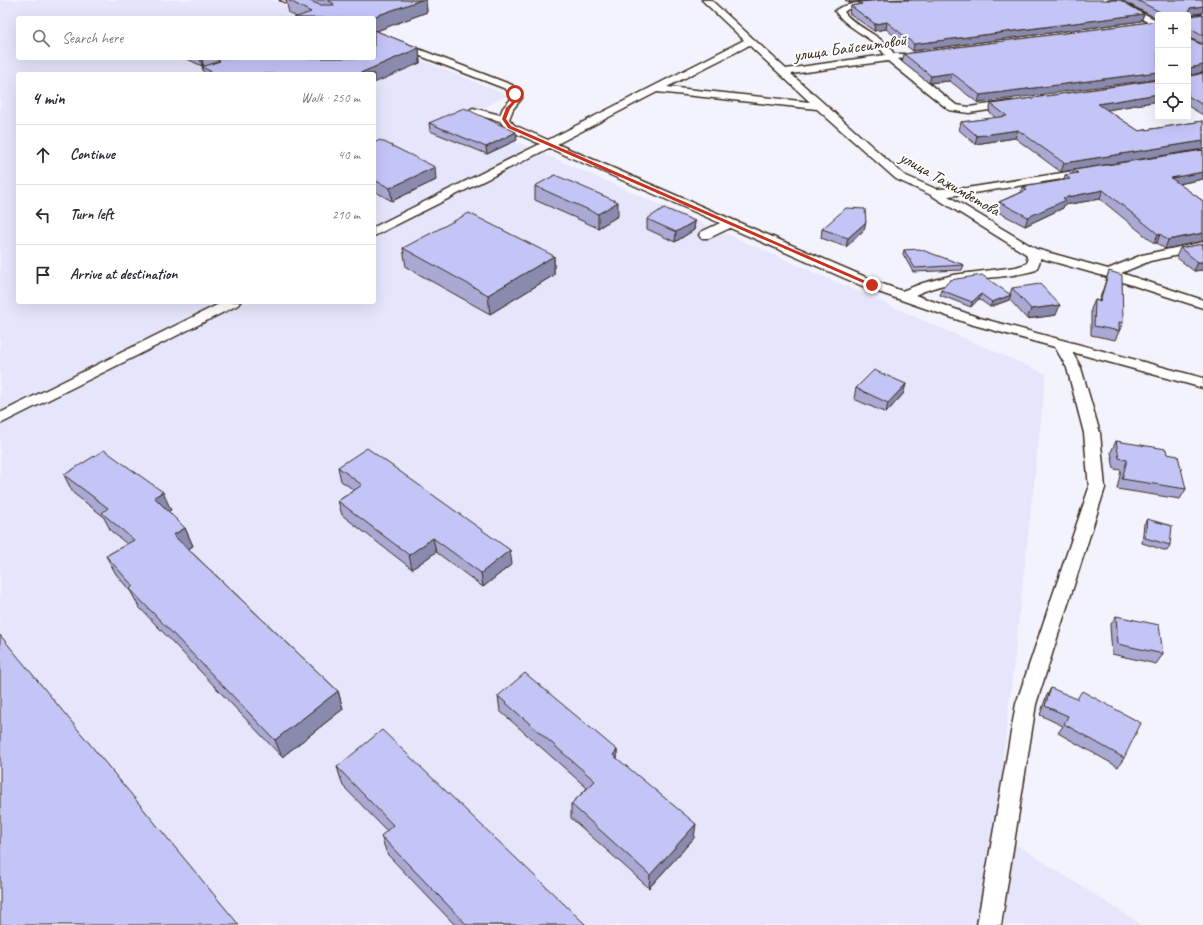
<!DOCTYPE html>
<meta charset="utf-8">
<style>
:root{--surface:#fff;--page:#f2f2f3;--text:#2b2b33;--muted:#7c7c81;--line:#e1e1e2}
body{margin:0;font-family:Caveat,sans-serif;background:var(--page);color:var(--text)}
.controls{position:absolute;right:12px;top:12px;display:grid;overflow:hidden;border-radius:4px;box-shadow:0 4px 16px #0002}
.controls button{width:36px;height:36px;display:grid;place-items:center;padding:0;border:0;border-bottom:1px solid var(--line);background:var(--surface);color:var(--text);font:20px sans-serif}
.stop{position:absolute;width:12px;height:12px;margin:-9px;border:3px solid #c8321e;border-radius:50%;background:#fff}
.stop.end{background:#c8321e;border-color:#fff;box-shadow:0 1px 4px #0008}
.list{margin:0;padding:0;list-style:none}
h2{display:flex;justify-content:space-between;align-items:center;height:52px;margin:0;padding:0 16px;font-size:17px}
h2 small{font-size:13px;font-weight:400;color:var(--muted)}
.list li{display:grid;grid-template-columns:26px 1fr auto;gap:12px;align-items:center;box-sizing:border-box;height:60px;padding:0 16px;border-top:1px solid var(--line)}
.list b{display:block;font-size:15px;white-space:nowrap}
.list em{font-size:13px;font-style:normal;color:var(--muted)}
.icon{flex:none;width:22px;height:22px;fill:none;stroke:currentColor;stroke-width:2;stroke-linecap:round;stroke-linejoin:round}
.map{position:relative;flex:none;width:1203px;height:925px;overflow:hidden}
.search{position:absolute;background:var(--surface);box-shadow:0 4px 16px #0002;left:16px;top:16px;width:360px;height:44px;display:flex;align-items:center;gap:10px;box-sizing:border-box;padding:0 14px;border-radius:4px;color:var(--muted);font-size:15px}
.panel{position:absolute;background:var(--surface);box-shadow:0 4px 16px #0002;left:16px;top:72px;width:360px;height:232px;border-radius:4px}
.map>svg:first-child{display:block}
.built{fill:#e5e5fb;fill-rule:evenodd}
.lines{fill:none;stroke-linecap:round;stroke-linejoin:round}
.minor-casing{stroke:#3b2a1e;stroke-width:3}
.minor{fill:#fff;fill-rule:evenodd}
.wall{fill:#a9a9d4;stroke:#3b2a1e}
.shaded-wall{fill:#898aad;stroke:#3b2a1e}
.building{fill:#c4c5f7;stroke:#3b2a1e}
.route{fill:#c8321e}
.labels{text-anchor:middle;stroke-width:4;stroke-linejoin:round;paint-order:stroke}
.far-street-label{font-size:17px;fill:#3b2a1e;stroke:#fff}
</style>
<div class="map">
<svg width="1203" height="925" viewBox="0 0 1203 925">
<rect width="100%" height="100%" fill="#f3f3fd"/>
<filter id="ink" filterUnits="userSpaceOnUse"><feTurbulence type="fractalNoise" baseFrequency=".025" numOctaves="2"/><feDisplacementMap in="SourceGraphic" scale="8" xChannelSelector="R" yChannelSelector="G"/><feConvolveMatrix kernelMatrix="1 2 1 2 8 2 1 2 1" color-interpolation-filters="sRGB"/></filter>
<g filter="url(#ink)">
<path class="built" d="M0,0H272L316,18H18V58H374V41L507,95L462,118L1046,374L995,831L1142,925H0ZM18,74H374V302H18Z"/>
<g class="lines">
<defs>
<g id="minor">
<path d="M280,0H292L335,18H323Z"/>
<path d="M702,0H711L786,69L885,55C873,36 848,30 835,11C846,0 894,0 911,0L907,3L848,9L844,12C857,29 883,35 894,54H904V58L898,59L956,105L969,107L1012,101L1016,102L1017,104L1016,106L969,113L949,110L888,61L791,74L904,175L936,189L967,188L1087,169L1091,170L1093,172L1091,174L1087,175L967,194L948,196L1036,249L1108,269L1142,255L1203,242V250L1150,261L1121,273L1203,300V308L1104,276L1040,258V261L1036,270C1016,276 997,277 977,279C956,281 935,286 915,295L980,318L1203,378V388L1072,352L1081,368L1100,433L1105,488L1036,704L1001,925H977L1016,704L1089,488L1084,433L1067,368L1055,347L970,324L867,288L730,228L709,238H701L699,235L701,232L720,223L549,148L374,236V227L540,144L506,129L500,121L469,113L468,111L473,108L500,115L503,108L512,98L506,89L374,38V32L512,85L522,98L513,109L509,119L514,125L548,140L744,40ZM749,45L810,102L667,87L744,48ZM657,92L817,109L896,179L931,195L1026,254L1028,261L1026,264L1016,267L953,275L923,283L902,291L877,282L557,144Z"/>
<path d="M1108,0H1118L1158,21V28Z"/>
<path d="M223,302H240L238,305L0,424V413Z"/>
</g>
</defs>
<use href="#minor" class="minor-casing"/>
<use href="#minor" class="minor"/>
</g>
<g class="wall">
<path d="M286,0H307L311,2L310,0H426L427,12L376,31L419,48L420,63L374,74H204L202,67L204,66L203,64L202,66L185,58H374L289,13Z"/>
<path d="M845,0H870L849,3Z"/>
<path d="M1121,0H1203V13L1189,15L1191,16L1203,14V44L1189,38V39L1203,45V72L1191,75V76L1203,73V115L1188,106V15H1158V19Z"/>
<path d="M859,2L1144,14L1141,21L913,51L886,29L874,31L849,13L851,6L859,5Z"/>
<path d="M1158,21L978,103L950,81L929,83L902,62L904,54Z"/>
<path d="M1158,80V101L1107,110L1139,131L1203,121V149L1061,172L1015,138L975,144L959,130L961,122L996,118L989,112L991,104Z"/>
<path d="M429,123L517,140L487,154L430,131Z"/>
<path d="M374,143L436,180L392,201L374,191Z"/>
<path d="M1203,150V179L1179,184L1203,201V241L1165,249L1157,243H1154L1100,199L1064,205L1063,208L1025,226L996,211L999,202L1021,192L1023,187L1064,180L1065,175L1072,174L1074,170Z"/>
<path d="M535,186L618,216L598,228L535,200Z"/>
<path d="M647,219L695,221L694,230L675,242L647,229Z"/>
<path d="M822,229L864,230L846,247L821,238Z"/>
<path d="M1203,244V270L1194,271L1176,257L1180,248Z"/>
<path d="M403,248L554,256V275L490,314L406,267Z"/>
<path d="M904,250L964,265L962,270L913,272L903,254Z"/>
<path d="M1109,271L1123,323L1115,340L1091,335V309L1095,300L1099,301Z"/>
<path d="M1012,288L1056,315L1027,319L1009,299V300L990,307L979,299L971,307L940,295L941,290L1010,294Z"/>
<path d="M906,384L903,394L886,413L854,399L856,388Z"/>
<path d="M1116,441L1167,454L1186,489L1180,499L1117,489L1121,470L1114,469L1111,452Z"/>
<path d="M338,467L512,564L483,587L436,552L412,569L342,515L338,501L354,490L341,481Z"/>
<path d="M64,475L171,510L168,511L185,528L193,546L188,549L338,691L343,709L282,757L139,607L131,592L116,574L106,556L127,544L111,531L103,516L73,493Z"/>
<path d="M1147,519L1170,545L1167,551L1142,543L1144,524Z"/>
<path d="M1116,616L1163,654L1156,664L1112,654L1110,626Z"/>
<path d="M1051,688L1124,758L1118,767L1058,733L1063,726L1040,715L1046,697Z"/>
<path d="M498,696L617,750V759L694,838L649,888L571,818V804L587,788L500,711Z"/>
<path d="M337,767L586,925H455L387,854L381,836L387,831L343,786Z"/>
</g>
<g class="shaded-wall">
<path d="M421,0H426L427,12L374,32V18H370Z"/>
<path d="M850,0H870L849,3Z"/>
<path d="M1203,6V13L1187,15L1190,8Z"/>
<path d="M1144,14L1141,21L913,51L914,44Z"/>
<path d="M887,22L886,29L874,31L875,24Z"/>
<path d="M419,48L420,63L374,83V74H358Z"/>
<path d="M200,58H202L203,64L202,66Z"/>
<path d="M1203,65V72L1188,76L1190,68Z"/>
<path d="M1158,72V79L978,103L980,95Z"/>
<path d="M952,73L950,81L929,83L931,76Z"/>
<path d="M1158,94V101L1096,112L1098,104Z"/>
<path d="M1018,130L1015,138L975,144L977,136Z"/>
<path d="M516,132L517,140L487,154L486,147Z"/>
<path d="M1203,141V149L1061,172L1064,163Z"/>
<path d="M435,167L436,180L392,201L390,188Z"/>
<path d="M1203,172V179L1168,186L1171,178Z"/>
<path d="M1103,190L1100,199L1064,205L1063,208L1025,226L1028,217L1063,198Z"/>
<path d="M618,202V216L598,228V214Z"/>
<path d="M695,221L694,230L675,242L676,232Z"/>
<path d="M866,222L864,230L846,247L848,238Z"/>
<path d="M1203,233V241L1165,249L1168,240Z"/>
<path d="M1158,234H1160L1157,243H1154Z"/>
<path d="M554,256V275L490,314L488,295Z"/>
<path d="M1198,262H1203V270L1194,271Z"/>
<path d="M981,294L979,299L971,307L972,302Z"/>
<path d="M1011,295L1009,300L990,307L992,302Z"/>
<path d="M1060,305L1056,315L1027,319L1031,309Z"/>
<path d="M906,384L903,394L886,413L888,403Z"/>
<path d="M163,492L171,510L162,515L154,497Z"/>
<path d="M185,528L193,546L181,553L173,535Z"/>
<path d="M433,538L436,552L412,569L409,555Z"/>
<path d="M510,550L512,564L483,587L481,573Z"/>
<path d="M338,691L343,709L282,757L275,740Z"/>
<path d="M617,750V765L613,755Z"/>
<path d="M696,824L694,838L649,888L650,875Z"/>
</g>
<g class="building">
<path d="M288,0H307L320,5H334L333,3L327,0H421L370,18H294L311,12Z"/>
<path d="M883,0H1120L1144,14L914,44L887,22L875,24L851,6L862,4L859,2Z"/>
<path d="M1137,0H1203V6L1190,8L1189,15L1191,16L1203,14V36L1192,30L1189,32V39L1203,45V65L1190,68L1191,76L1203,73V105L1188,96V15H1162V13Z"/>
<path d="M1158,21V72L980,95L952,73L931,76L904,54Z"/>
<path d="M374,30L419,48L358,74H210L208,73L212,72L202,67L220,61L213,58H374Z"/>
<path d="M1158,80V94L1098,104L1139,131L1203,121V141L1064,163L1018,130L977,136L961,122L1007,116L991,104Z"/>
<path d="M464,108L516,132L486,147L429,123Z"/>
<path d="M380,140L435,167L390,188L374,180V143Z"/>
<path d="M1203,150V172L1171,178L1203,201V233L1168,240L1160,234H1158L1103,190L1063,198L1066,200L1028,217L999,202L1027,190L1023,187L1070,179L1065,175L1078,173L1074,170Z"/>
<path d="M555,175L618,202L598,214L535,186Z"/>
<path d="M664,208L695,221L676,232L647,219Z"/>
<path d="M846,208L865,209L866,222L848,238L822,229Z"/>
<path d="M469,213L554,256L488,295L403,248Z"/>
<path d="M1203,244V262H1198L1180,248Z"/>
<path d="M919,249L964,265L915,268L904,250Z"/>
<path d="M1109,271L1122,275L1123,323L1119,322V331L1094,326L1095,300L1100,301Z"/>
<path d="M982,275L1011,295L992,302L981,294L972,302L941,290L950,280Z"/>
<path d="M1040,284L1060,305L1031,309L1012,288Z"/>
<path d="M874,370L906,384L888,403L856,388Z"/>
<path d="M1116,441L1166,449L1167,454L1178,456L1186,489L1122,479L1127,460L1119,458Z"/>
<path d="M367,448L510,550L481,573L433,538L409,555L338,501L362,485L338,467Z"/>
<path d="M104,450L163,492L154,497L185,528L173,535L338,691L275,740L130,589L133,586L106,556L134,540L102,513L108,508L64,475Z"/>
<path d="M1147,519L1172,526L1170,545L1145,538Z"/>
<path d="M1116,616L1159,625L1163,654L1118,644Z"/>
<path d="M0,635L239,925H0Z"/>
<path d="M525,673L617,750L613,755L696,824L650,875L571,804L595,781L498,696Z"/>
<path d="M1051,688L1077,699L1082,691L1141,723L1124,758L1064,724L1068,716L1045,706Z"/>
<path d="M382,730L586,925H467L381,836L393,825L337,767Z"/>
</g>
</g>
<path class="route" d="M513,94H517L519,98L510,109L506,119L511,126L875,285L870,286L508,128L502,119L506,108L514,100Z"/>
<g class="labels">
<g class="far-street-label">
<text transform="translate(850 47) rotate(-8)" y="6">улица Байсеитовой</text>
<text transform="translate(950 183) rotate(30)" y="6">улица Тажимбетова</text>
</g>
</g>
</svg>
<div class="controls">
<button>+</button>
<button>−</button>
<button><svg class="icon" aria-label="locate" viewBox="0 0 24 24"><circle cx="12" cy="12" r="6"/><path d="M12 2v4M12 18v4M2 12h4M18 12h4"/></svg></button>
</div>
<div class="stop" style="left:515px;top:94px"></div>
<div class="stop end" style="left:872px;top:285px"></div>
<div class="search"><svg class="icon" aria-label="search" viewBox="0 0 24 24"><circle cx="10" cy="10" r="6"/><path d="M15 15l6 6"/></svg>Search here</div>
<section class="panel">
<h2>4 min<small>Walk · 250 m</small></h2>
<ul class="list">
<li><svg class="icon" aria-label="ahead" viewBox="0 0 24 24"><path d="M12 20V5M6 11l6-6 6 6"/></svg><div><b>Continue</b></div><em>40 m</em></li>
<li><svg class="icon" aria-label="left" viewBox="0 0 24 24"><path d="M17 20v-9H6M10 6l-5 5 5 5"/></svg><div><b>Turn left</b></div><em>210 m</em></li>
<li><svg class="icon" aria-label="arrive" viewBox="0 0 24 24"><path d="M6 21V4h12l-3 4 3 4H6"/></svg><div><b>Arrive at destination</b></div></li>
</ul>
</section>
</div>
